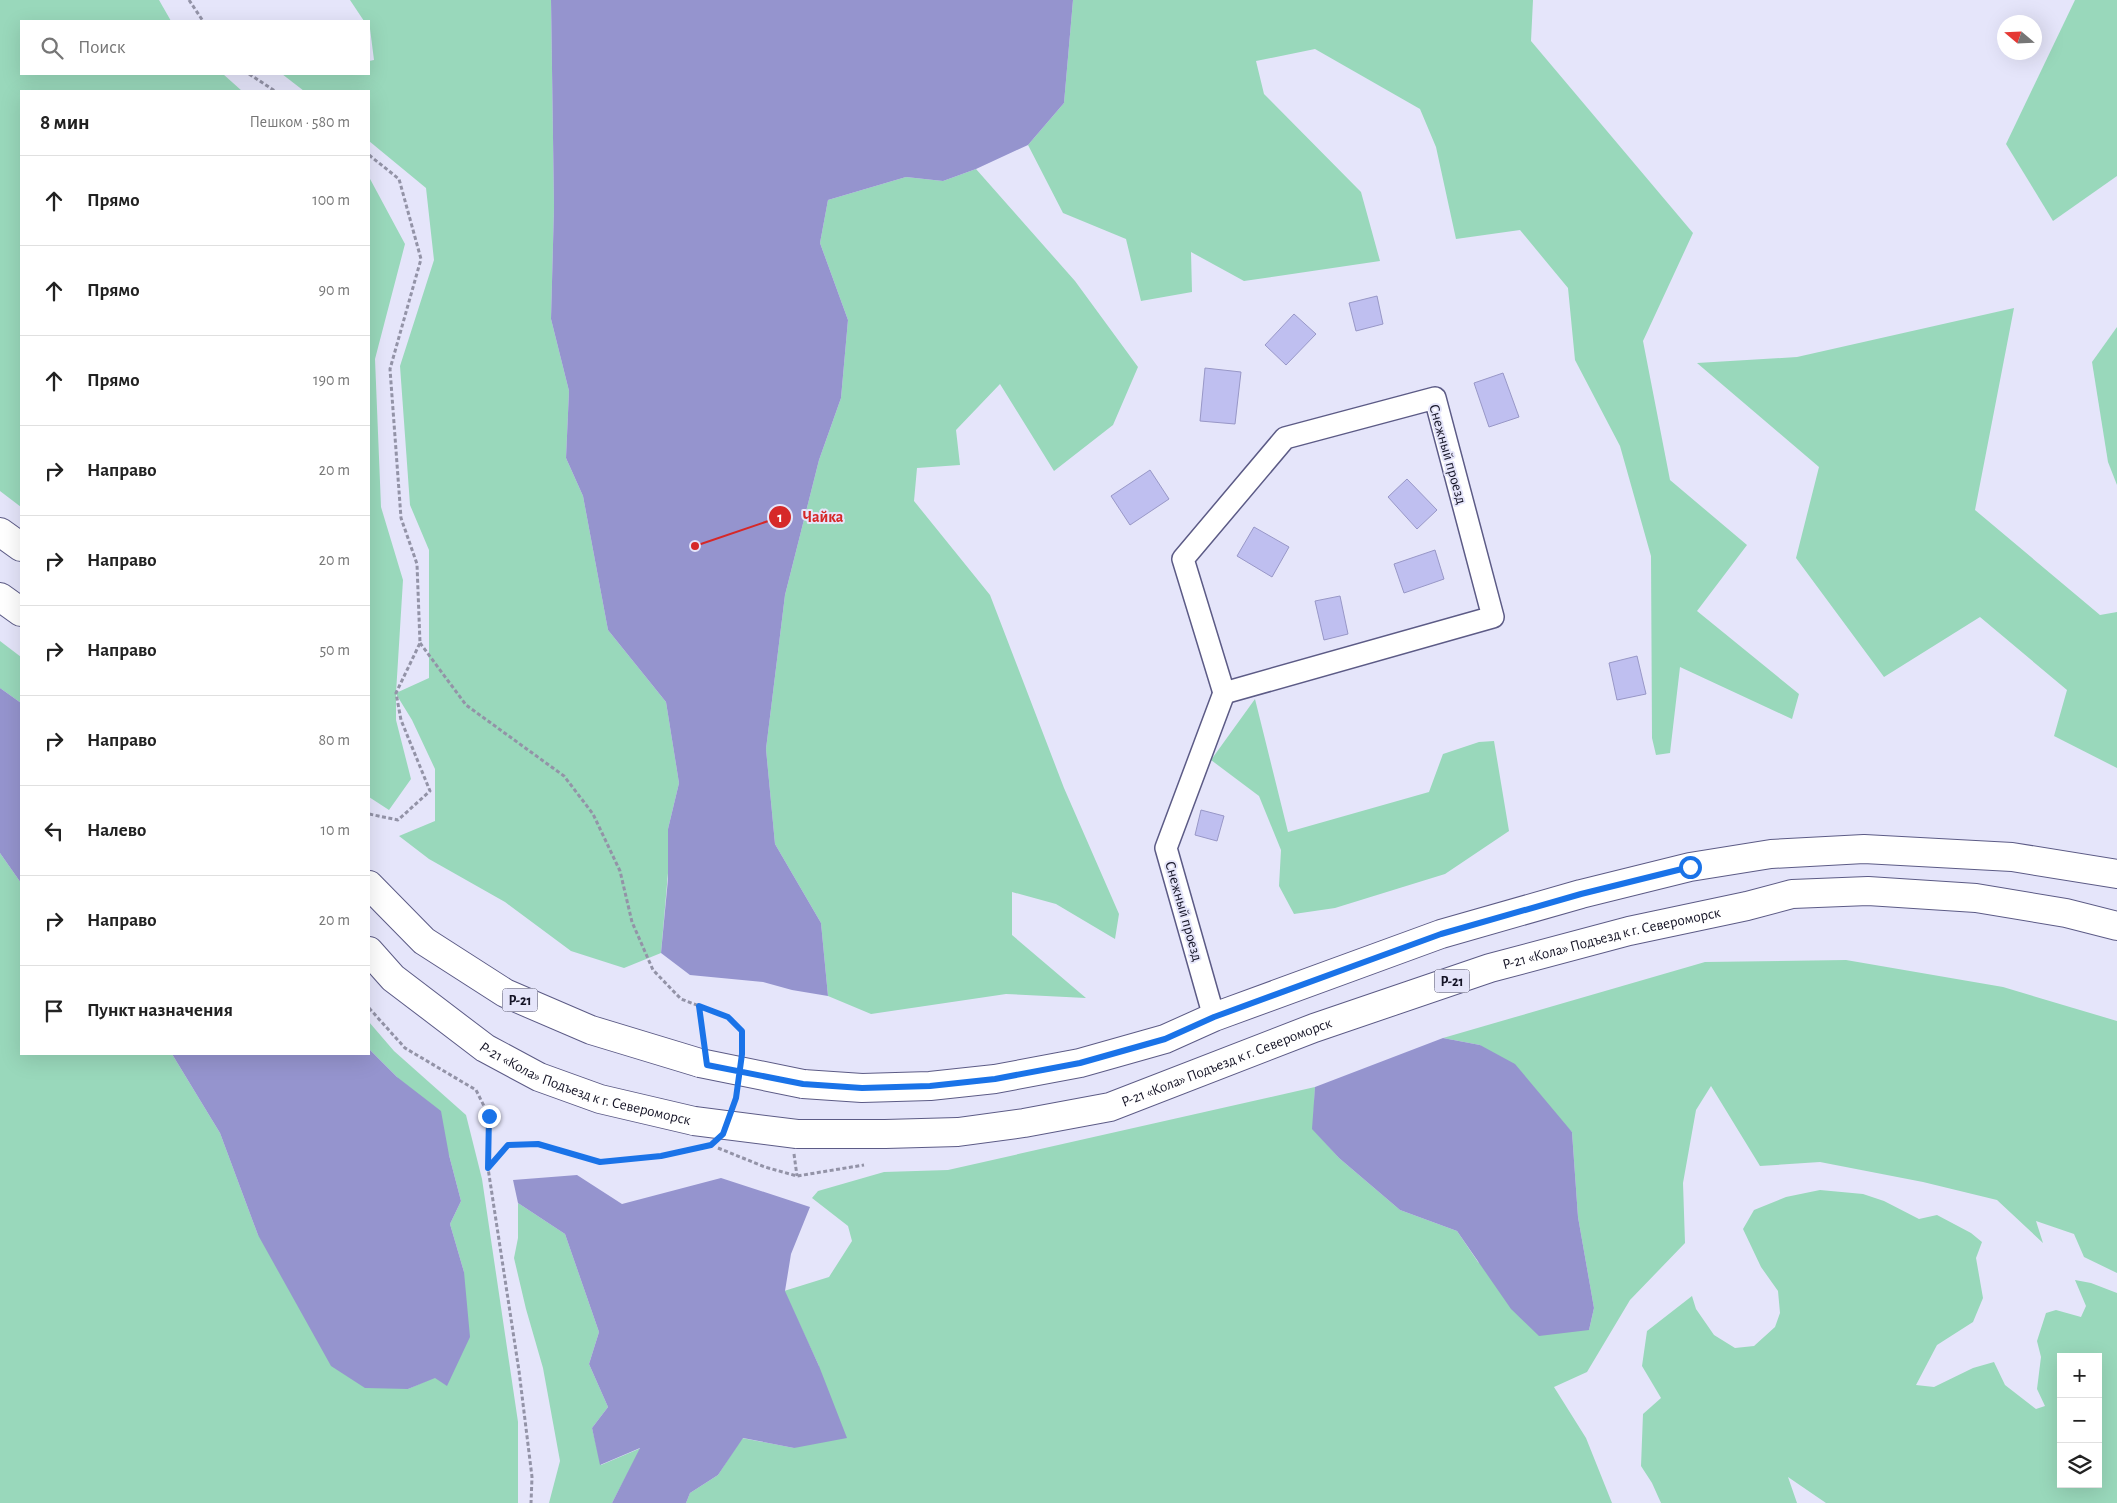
<!DOCTYPE html>
<html lang="ru">
<meta charset="utf-8">
<style>
:root{--surface:#fff;--page:#f6f6f6;--text:#222;--muted:#767676;--line:#e0e0e0}
body{margin:0;font-family:"Alegreya Sans",sans-serif;background:var(--page);color:var(--text)}
.controls{position:absolute;right:15px;bottom:15px;display:grid;overflow:hidden;border-radius:0px;box-shadow:0 5px 20px #0002}
.controls button{width:45px;height:45px;display:grid;place-items:center;padding:0;border:0;border-bottom:1px solid var(--line);background:var(--surface);color:var(--text);font:25px sans-serif}
.compass{position:absolute;left:1997px;top:15px;width:45px;height:45px;border-radius:50%;background:var(--surface);box-shadow:0 5px 20px #0002;rotate:289deg}
.stop{position:absolute;width:15px;height:15px;margin:-11px;border:4px solid #1a73e8;border-radius:50%;background:#fff}
.stop.end{background:#1a73e8;border-color:#fff;box-shadow:0 1px 5px #0008}
.list{margin:0;padding:0;list-style:none}
h2{display:flex;justify-content:space-between;align-items:center;height:65px;margin:0;padding:0 20px;font-size:21px}
h2 small{font-size:16px;font-weight:400;color:var(--muted)}
.list li{display:grid;grid-template-columns:32px 1fr auto;gap:15px;align-items:center;box-sizing:border-box;height:90px;padding:0 20px;border-top:1px solid var(--line)}
.list b{display:block;font-size:19px;white-space:nowrap}
.list em{font-size:16px;font-style:normal;color:var(--muted)}
.icon{flex:none;width:28px;height:28px;fill:none;stroke:currentColor;stroke-width:2;stroke-linecap:round;stroke-linejoin:round}
.map{position:relative;flex:none;width:2117px;height:1503px;overflow:hidden}
.search{position:absolute;background:var(--surface);box-shadow:0 5px 20px #0002;left:20px;top:20px;width:350px;height:55px;display:flex;align-items:center;gap:12px;box-sizing:border-box;padding:0 18px;border-radius:0px;color:var(--muted);font-size:19px}
.panel{position:absolute;background:var(--surface);box-shadow:0 5px 20px #0002;left:20px;top:90px;width:350px;height:965px;border-radius:0px}
.map>svg:first-child{display:block}
.green{fill:#99d8bb;fill-rule:evenodd}
.water{fill:#9594ce}
.building{fill:#bfbff0;stroke:#9897c7}
.lines{fill:none;stroke-linecap:round;stroke-linejoin:round}
.street-casing{stroke:#5c5b86;stroke-width:24}
.primary-casing{stroke:#5c5b86;stroke-width:30}
.path{stroke:#9393a7;stroke-width:3;stroke-dasharray:4 2.5;stroke-linecap:butt}
.street{stroke:#fff;stroke-width:21}
.primary{stroke:#fff;stroke-width:28}
.primary-bridge-casing{stroke:#5c5b86;stroke-width:30;stroke-linecap:butt}
.primary-bridge{stroke:#fff;stroke-width:28}
.route{stroke:#1a73e8;stroke-width:6}
.labels{text-anchor:middle;stroke-width:4;stroke-linejoin:round;paint-order:stroke}
.shield{fill:#e5e5fa;stroke:#535366;stroke-width:1}
.shield-label{font-size:14px;font-weight:bold;fill:#151426}
.street-label{font-size:15px;fill:#151426;stroke:#e5e5fa}
.leader{fill:none;stroke:#d62828;stroke-width:2}
.callout-dot{fill:#d62828;stroke:#e5e5fa;stroke-width:2}
.mark-label{font-size:15px;text-anchor:middle;font-weight:bold;fill:#fff}
.callout-label{font-size:16px;text-anchor:middle;font-weight:bold;fill:#d62828;stroke:#e5e5fa;stroke-width:4;stroke-linejoin:round;paint-order:stroke}
</style>
<div class="map">
<svg width="2117" height="1503" viewBox="0 0 2117 1503">
<rect width="100%" height="100%" fill="#e5e5fa"/>
<g class="green">
<path d="M0,0H159L171,21H21V74H223L242,91H21V507L0,491Z"/>
<path d="M350,0H551L554,207L551,319L569,391L566,458L583,496L608,630L666,702L679,783L668,829V873L661,953L624,968L571,951L505,902L429,859L399,836L435,821V769L412,720L396,694V720L411,779L389,810L369,797V177L405,244L375,359L381,507L403,580L396,693L429,678V550L410,505L400,366L434,260L426,188L369,141V91H304L282,74H369V61L374,60L369,21H364Z"/>
<path d="M1073,0H1533L1531,41L1693,233L1643,341L1670,480L1747,545L1697,611L1799,694L1792,719L1680,667L1670,753L1656,755L1652,738L1651,556L1620,446L1575,360L1568,288L1520,230L1456,239L1436,147L1420,109L1315,49L1256,61L1264,94L1361,192L1380,261L1244,281L1191,252L1192,292L1141,301L1126,239L1063,213L1028,145L1064,103Z"/>
<path d="M2075,0H2117V176L2053,221L2006,144Z"/>
<path d="M976,169L1075,281L1138,367L1113,425L1054,471L1000,384L956,430L960,465L917,468L914,501L990,595L1064,788L1119,914L1115,939L1056,904L1012,892V935L1086,998L1006,994L871,1014L828,996L821,923L775,844L766,749L785,595L819,460L841,398L848,320L820,243L828,200L906,177L943,181Z"/>
<path d="M2014,308L1975,510L2100,615L2117,612V768L2054,736L2067,690L1980,617L1884,677L1796,558L1819,467L1697,363L1797,357Z"/>
<path d="M2117,327V485L2108,462L2092,362Z"/>
<path d="M0,641L21,657V703L0,688Z"/>
<path d="M1255,699L1288,832L1429,792L1443,754L1479,742L1494,741L1509,831L1445,874L1335,908L1294,914L1279,886L1281,850L1259,796L1211,760Z"/>
<path d="M0,853L21,883V1054H172L220,1133L258,1235L408,1389L435,1377L464,1272L450,1224L461,1201L449,1155L397,1077L369,1049V1022L394,1051L466,1115L482,1179L518,1422V1503H0Z"/>
<path d="M1846,960L2003,987L2117,1021V1273L2084,1257L2074,1234L2036,1221L2043,1243L1997,1200L1923,1182L1820,1162L1760,1166L1711,1086L1696,1110L1683,1183L1685,1243L1630,1300L1587,1372L1554,1387L1586,1438L1612,1503H686L690,1493L718,1475L742,1438L794,1448L819,1366L784,1291L829,1277L852,1241L848,1226L812,1198L818,1191L884,1172L948,1170L1315,1087L1313,1129L1339,1158L1400,1210L1457,1231L1478,1262L1589,1330L1594,1308L1578,1217L1572,1132L1480,1045L1443,1038L1705,962Z"/>
<path d="M1820,1190L1863,1194L1884,1201L1919,1219L1937,1215L1971,1233L1982,1242L1976,1258L1983,1298L1973,1322L1937,1345L1916,1385L1934,1387L1973,1368L1994,1362L2005,1385L2036,1409L2045,1406L2037,1389L2041,1357L2037,1341L2046,1313L2056,1310L2081,1317L2086,1306L2075,1280L2091,1283L2117,1293V1503H1826L1788,1477L1797,1503H1661L1652,1483L1641,1466L1643,1414L1661,1398L1642,1366L1647,1331L1692,1296L1696,1309L1714,1335L1735,1348L1754,1346L1775,1327L1780,1313L1778,1291L1761,1267L1743,1229L1754,1210L1786,1197ZM2061,1357H2098V1484H2061Z"/>
<path d="M518,1203L565,1234L599,1332L589,1364L608,1407L592,1428L601,1465L641,1448L612,1503H549L560,1461L543,1368L526,1309L514,1258L518,1238Z"/>
</g>
<g class="water">
<path d="M551,0H1073L1064,103L1028,145L976,169L943,181L906,177L828,200L820,243L848,320L841,398L819,460L785,595L766,749L775,844L821,923L828,996L792,990L763,982L690,975L661,953L668,879V829L679,783L666,702L608,630L583,496L566,458L569,391L551,319L554,207Z"/>
<path d="M0,688L21,703V883L0,853Z"/>
<path d="M1443,1038L1480,1045L1515,1064L1572,1132L1578,1217L1594,1308L1589,1330L1539,1336L1511,1309L1457,1231L1400,1210L1339,1158L1312,1129L1315,1087Z"/>
<path d="M369,1049L397,1077L441,1111L449,1155L461,1201L450,1224L464,1272L470,1337L447,1386L435,1378L408,1389L365,1388L331,1366L258,1235L220,1133L172,1054H369Z"/>
<path d="M577,1175L622,1204L721,1178L810,1207L791,1254L785,1291L819,1366L847,1438L794,1448L743,1438L718,1475L690,1493L686,1503H612L640,1448L600,1465L592,1428L608,1407L589,1364L599,1332L565,1234L518,1203L513,1180Z"/>
</g>
<g class="building">
<path d="M1377,296L1383,324L1356,331L1349,303Z"/>
<path d="M1294,314L1316,334L1286,365L1265,345Z"/>
<path d="M1205,368L1241,372L1235,424L1200,421Z"/>
<path d="M1503,373L1519,417L1489,427L1474,383Z"/>
<path d="M1150,470L1169,499L1130,525L1111,496Z"/>
<path d="M1407,479L1437,510L1417,529L1388,497Z"/>
<path d="M1254,527L1289,547L1272,577L1237,556Z"/>
<path d="M1435,550L1444,579L1404,593L1394,564Z"/>
<path d="M1340,596L1348,634L1324,640L1315,601Z"/>
<path d="M1637,656L1646,694L1617,700L1609,663Z"/>
<path d="M1201,810L1224,816L1217,841L1195,835Z"/>
</g>
<g class="lines">
<defs>
<g id="street">
<path d="M1435,398L1493,617L1224,693L1183,559L1285,438Z"/>
<path d="M1214,1017L1166,848L1224,693"/>
</g>
<g id="primary">
<path d="M0,532L21,547"/>
<path d="M0,597L21,612"/>
<path d="M369,885L424,941L505,993L591,1030L700,1063"/>
<path id="s1" d="M369,951L393,978L485,1048L539,1077L600,1099L694,1121"/>
<path d="M803,1084L862,1088L930,1086L995,1079L1080,1063L1165,1039L1214,1017L1441,934L1581,894L1690,867L1771,854L1864,849L2012,857L2117,874"/>
<path id="s2" d="M797,1134H885L958,1132L1024,1123L1110,1107L1314,1028L1490,968L1629,931L1747,906L1792,894L1868,891L1976,898L2066,913L2117,926"/>
</g>
</defs>
<use href="#street" class="street-casing"/>
<use href="#primary" class="primary-casing"/>
<g class="path">
<path d="M189,0L203,21"/>
<path d="M249,74L275,91"/>
<path d="M369,155L399,179L421,259L390,369L401,518L417,564L420,643L396,693L401,720L430,791L398,820L369,814"/>
<path d="M420,643L466,705L564,776L593,814L620,871L632,922L653,970L681,999L728,1017L742,1031V1051"/>
<path d="M699,1007L704,1043"/>
<path d="M369,1008L405,1048L476,1090L489,1116L488,1168L519,1371L532,1477L531,1503"/>
<path d="M734,1105L737,1092"/>
<path d="M718,1148L765,1167L797,1176L864,1165"/>
<path d="M794,1154L797,1176"/>
<path d="M488,1168L508,1145L538,1144L599,1162L661,1156L707,1146"/>
</g>
<use href="#street" class="street"/>
<use href="#primary" class="primary"/>
<defs>
<g id="primary-bridge">
<path d="M700,1063L803,1084"/>
<path d="M694,1121L797,1134"/>
</g>
</defs>
<use href="#primary-bridge" class="primary-bridge-casing"/>
<use href="#primary-bridge" class="primary-bridge"/>
</g>
<g class="lines">
<path class="route" d="M489,1116L488,1168L508,1145L538,1144L600,1162L661,1156L711,1145L723,1134L736,1098L742,1054V1031L728,1017L699,1006L707,1065L803,1084L862,1088L930,1086L995,1079L1080,1063L1165,1039L1214,1017L1441,934L1581,894L1690,867"/>
</g>
<g class="labels">
<g class="shield">
<rect x="1434.5" y="969.5" width="35" height="23" rx="4"/>
<rect x="502.5" y="988.5" width="35" height="23" rx="4"/>
</g>
<g class="shield-label">
<text x="1452" y="986">Р-21</text>
<text x="520" y="1005">Р-21</text>
</g>
<g class="street-label">
<text transform="translate(1448 454) rotate(74)" y="5">Снежный проезд</text>
<text transform="translate(1184 911) rotate(74)" y="5">Снежный проезд</text>
<text dy="5" stroke="none"><textPath href="#s2" startOffset="845">Р-21 «Кола» Подъезд к г. Североморск</textPath></text>
<text dy="5" stroke="none"><textPath href="#s2" startOffset="440">Р-21 «Кола» Подъезд к г. Североморск</textPath></text>
<text dy="5" stroke="none"><textPath href="#s1" startOffset="259">Р-21 «Кола» Подъезд к г. Североморск</textPath></text>
</g>
</g>
<path class="leader" d="M695 546L780 517"/>
<g class="callout-dot">
<circle cx="695" cy="546" r="5"/>
<circle cx="780" cy="517" r="12"/>
</g>
<g class="mark-label">
<text x="780" y="522">1</text>
</g>
<g class="callout-label">
<text x="823" y="522">Чайка</text>
</g>
</svg>
<div class="controls">
<button>+</button>
<button>−</button>
<button><svg class="icon" aria-label="layers" viewBox="0 0 24 24"><path d="M12 4l9 5-9 5-9-5zM3 14l9 5 9-5"/></svg></button>
</div>
<svg class="compass" viewBox="-18 -18 36 36"><path d="M0-13l5 13h-10z" fill="#e53935"/><path d="M0 13l5-13h-10z" fill="#767676"/></svg>
<div class="stop" style="left:1690px;top:867px"></div>
<div class="stop end" style="left:489px;top:1116px"></div>
<div class="search"><svg class="icon" aria-label="search" viewBox="0 0 24 24"><circle cx="10" cy="10" r="6"/><path d="M15 15l6 6"/></svg>Поиск</div>
<section class="panel">
<h2>8 мин<small>Пешком · 580 m</small></h2>
<ul class="list">
<li><svg class="icon" aria-label="ahead" viewBox="0 0 24 24"><path d="M12 20V5M6 11l6-6 6 6"/></svg><div><b>Прямо</b></div><em>100 m</em></li>
<li><svg class="icon" aria-label="ahead" viewBox="0 0 24 24"><path d="M12 20V5M6 11l6-6 6 6"/></svg><div><b>Прямо</b></div><em>90 m</em></li>
<li><svg class="icon" aria-label="ahead" viewBox="0 0 24 24"><path d="M12 20V5M6 11l6-6 6 6"/></svg><div><b>Прямо</b></div><em>190 m</em></li>
<li><svg class="icon" aria-label="right" viewBox="0 0 24 24"><path d="M7 20v-9h11M14 6l5 5-5 5"/></svg><div><b>Направо</b></div><em>20 m</em></li>
<li><svg class="icon" aria-label="right" viewBox="0 0 24 24"><path d="M7 20v-9h11M14 6l5 5-5 5"/></svg><div><b>Направо</b></div><em>20 m</em></li>
<li><svg class="icon" aria-label="right" viewBox="0 0 24 24"><path d="M7 20v-9h11M14 6l5 5-5 5"/></svg><div><b>Направо</b></div><em>50 m</em></li>
<li><svg class="icon" aria-label="right" viewBox="0 0 24 24"><path d="M7 20v-9h11M14 6l5 5-5 5"/></svg><div><b>Направо</b></div><em>80 m</em></li>
<li><svg class="icon" aria-label="left" viewBox="0 0 24 24"><path d="M17 20v-9H6M10 6l-5 5 5 5"/></svg><div><b>Налево</b></div><em>10 m</em></li>
<li><svg class="icon" aria-label="right" viewBox="0 0 24 24"><path d="M7 20v-9h11M14 6l5 5-5 5"/></svg><div><b>Направо</b></div><em>20 m</em></li>
<li><svg class="icon" aria-label="arrive" viewBox="0 0 24 24"><path d="M6 21V4h12l-3 4 3 4H6"/></svg><div><b>Пункт назначения</b></div></li>
</ul>
</section>
</div>
